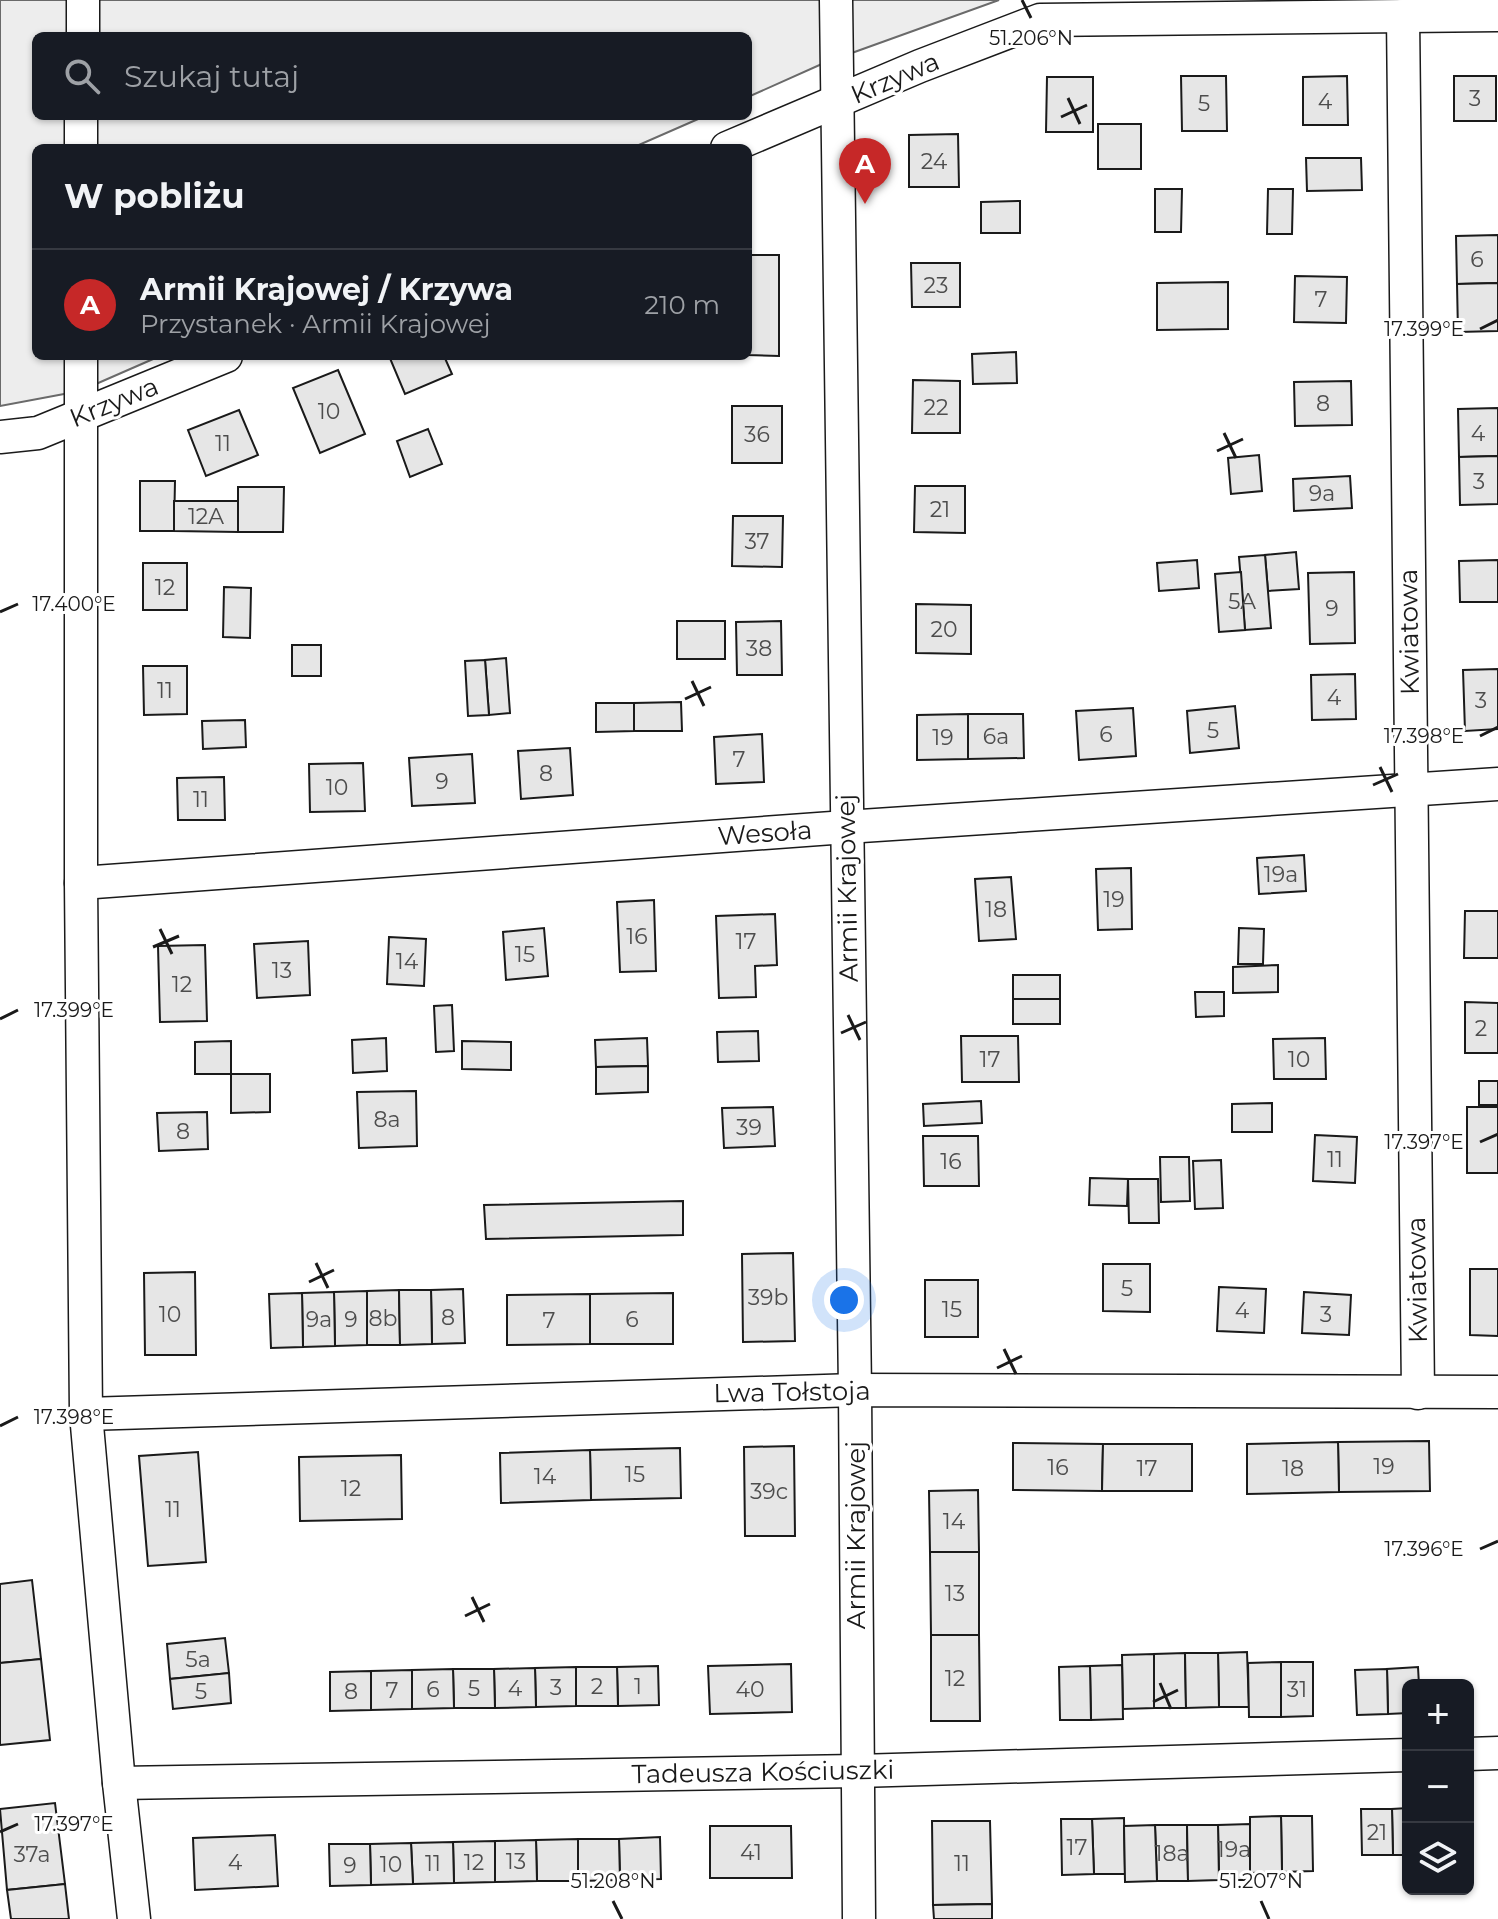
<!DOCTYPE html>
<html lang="pl">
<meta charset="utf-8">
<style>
:root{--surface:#171b24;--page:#20242c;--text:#f1f3f6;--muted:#9ea1a6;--line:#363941;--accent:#c62828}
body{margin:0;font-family:Montserrat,sans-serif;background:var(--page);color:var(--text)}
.controls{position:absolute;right:24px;bottom:24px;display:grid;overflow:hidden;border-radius:12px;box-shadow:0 2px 6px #0004}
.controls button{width:72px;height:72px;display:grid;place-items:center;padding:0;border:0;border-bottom:2px solid var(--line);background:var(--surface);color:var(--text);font:40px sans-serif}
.you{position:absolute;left:844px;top:1300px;width:28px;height:28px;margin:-20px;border:6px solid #fff;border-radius:50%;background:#1a73e8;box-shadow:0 0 0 12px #1a73e833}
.badge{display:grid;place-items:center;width:52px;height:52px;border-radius:50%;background:var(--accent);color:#fff;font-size:26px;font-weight:700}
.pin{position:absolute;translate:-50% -66px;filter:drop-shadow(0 2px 4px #0008)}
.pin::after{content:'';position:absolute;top:42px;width:28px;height:24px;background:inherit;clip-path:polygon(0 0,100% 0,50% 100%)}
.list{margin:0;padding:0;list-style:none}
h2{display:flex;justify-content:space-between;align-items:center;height:104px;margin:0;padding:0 32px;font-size:34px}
h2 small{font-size:26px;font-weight:400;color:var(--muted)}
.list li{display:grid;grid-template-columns:52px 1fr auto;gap:24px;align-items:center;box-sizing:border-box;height:112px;padding:0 32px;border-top:2px solid var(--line)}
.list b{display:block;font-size:30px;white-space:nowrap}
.list p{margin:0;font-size:26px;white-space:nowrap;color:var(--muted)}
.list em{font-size:26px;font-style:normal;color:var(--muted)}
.icon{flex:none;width:44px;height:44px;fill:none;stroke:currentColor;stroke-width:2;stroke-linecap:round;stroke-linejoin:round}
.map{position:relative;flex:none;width:1498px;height:1919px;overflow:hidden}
.search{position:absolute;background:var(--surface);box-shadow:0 2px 6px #0004;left:32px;top:32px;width:720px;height:88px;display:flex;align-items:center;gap:20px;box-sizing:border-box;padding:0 28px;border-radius:12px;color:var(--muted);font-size:30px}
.panel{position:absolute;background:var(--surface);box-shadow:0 2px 6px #0004;left:32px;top:144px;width:720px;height:216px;border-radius:12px}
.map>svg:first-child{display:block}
.green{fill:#ededed;stroke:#6a6a6a;stroke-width:2}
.building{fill:#e6e6e6;stroke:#1a1a1a;stroke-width:2}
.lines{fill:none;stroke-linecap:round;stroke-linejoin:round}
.minor-casing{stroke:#1a1a1a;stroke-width:35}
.minor{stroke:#fff;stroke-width:32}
.ticks{fill:none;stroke:#1a1a1a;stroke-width:3}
.labels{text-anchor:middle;stroke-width:6;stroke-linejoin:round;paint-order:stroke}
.number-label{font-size:22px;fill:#4d4d4d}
.street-label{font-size:26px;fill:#1a1a1a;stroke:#fff}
.ticks-label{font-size:20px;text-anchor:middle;fill:#1a1a1a;stroke:#fff;stroke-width:6;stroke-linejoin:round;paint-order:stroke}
</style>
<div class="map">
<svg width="1498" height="1919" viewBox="0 0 1498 1919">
<rect width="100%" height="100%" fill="#fff"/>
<path class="green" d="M0,0H999L824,63L748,97V36H36V116H705L632,148H36V356H160L80,391L0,406Z"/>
<g class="building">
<path d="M1181,76H1226L1227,131H1182Z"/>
<path d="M1347,76L1348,125H1303V77Z"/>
<rect x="1454" y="76" width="42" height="45"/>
<path d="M1047,77H1093V132H1046Z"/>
<rect x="1098" y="124" width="43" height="45"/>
<path d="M958,134L959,187H909V135Z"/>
<path d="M1306,158H1361L1362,190L1307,191Z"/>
<path d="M1155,189H1182L1181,232H1155Z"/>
<path d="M1268,189H1293L1292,234H1267Z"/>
<path d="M1020,201V233H981V202Z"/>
<path d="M1498,235V283L1457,284L1456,236Z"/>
<path d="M748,255H779V356L748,355Z"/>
<path d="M911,263H960V307H912Z"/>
<path d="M1295,276L1347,277L1346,323L1294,322Z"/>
<path d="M1228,282V329L1157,330V283Z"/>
<path d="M1498,283V331L1458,332L1457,284Z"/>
<path d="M1016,352L1017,383L973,384L972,354Z"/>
<path d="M389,356H444L452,374L405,394Z"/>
<path d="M338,370L365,434L320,453L293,388Z"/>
<path d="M913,380L960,381V433H912Z"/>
<path d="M1351,381L1352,425L1295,426L1294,382Z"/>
<rect x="732" y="406" width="50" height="57"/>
<path d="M1498,408V456L1459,457L1458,409Z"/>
<path d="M239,410L258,455L206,476L188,430Z"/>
<path d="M428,429L442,464L410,477L397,441Z"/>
<path d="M1259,455L1262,491L1231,494L1228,458Z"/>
<path d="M1498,456V504L1460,505L1459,457Z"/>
<path d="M1350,476L1352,508L1294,511L1293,479Z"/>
<path d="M140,481H175L174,531H140Z"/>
<path d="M915,486H965V533L914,532Z"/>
<path d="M238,487H284L283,532H238Z"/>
<path d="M174,501H238V532L174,531Z"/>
<path d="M733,516H783L782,567L732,566Z"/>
<path d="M1296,552L1299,589L1268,591L1265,555Z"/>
<path d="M1265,555L1271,628L1245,630L1239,557Z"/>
<path d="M1197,560L1199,588L1159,591L1157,563Z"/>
<path d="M1498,560V602H1460L1459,561Z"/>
<rect x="143" y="563" width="44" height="47"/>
<path d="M1241,572L1245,630L1219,632L1215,574Z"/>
<path d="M1354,572L1355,643L1310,644L1308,573Z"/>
<path d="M224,587L251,588L250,638L223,637Z"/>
<path d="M916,604L971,605V654L916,653Z"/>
<rect x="677" y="621" width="48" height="38"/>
<path d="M781,621L782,675H737L736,622Z"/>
<rect x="292" y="645" width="29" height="31"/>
<path d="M506,658L510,713L489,715L485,660Z"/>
<path d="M485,660L489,715L468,716L465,661Z"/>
<path d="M143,666H187V714L144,715Z"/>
<path d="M1498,669V729L1465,731L1463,670Z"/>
<path d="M1355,674L1356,719L1312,720L1311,675Z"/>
<path d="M681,702L682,731H634V703Z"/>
<path d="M596,703H634V731L596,732Z"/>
<path d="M1235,706L1239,748L1190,753L1187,711Z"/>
<path d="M1133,708L1136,756L1079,760L1076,711Z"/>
<path d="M968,714H1023L1024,758L968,759Z"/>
<path d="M968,714V759L917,760V715Z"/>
<path d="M245,720L246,747L203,749L202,721Z"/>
<path d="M762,734L764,782L716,784L714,737Z"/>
<path d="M570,748L573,795L521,799L518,751Z"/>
<path d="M472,754L475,803L412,806L409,758Z"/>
<path d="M363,763L365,811L310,812L309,764Z"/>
<path d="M224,777L225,820H178L177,778Z"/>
<path d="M1304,855L1306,891L1259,894L1257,858Z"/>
<path d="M1131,868L1132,929L1098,930L1096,869Z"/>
<path d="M1011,877L1016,939L979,941L975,879Z"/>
<path d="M654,900L656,971L620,972L617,902Z"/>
<path d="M1465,911H1498V958H1464Z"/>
<path d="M775,914L777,965L755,966L756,997L719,998L716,916Z"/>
<path d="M544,928L548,976L506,980L503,932Z"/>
<path d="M1239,928L1264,929L1263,964H1238Z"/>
<path d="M389,937L426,939L424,986L387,984Z"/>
<path d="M308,941L310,995L257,998L254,944Z"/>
<path d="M205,945L207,1021L160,1022L158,946Z"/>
<path d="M1278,965V992L1233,993V967Z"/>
<rect x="1013" y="975" width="47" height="24"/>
<path d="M1195,992H1224V1016L1196,1017Z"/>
<rect x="1013" y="999" width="47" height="25"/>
<path d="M1465,1002L1498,1003V1053H1465Z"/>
<path d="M452,1005L454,1051L436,1052L434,1006Z"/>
<path d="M758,1031L759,1061L718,1062L717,1032Z"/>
<path d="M961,1036H1018L1019,1082H962Z"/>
<path d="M386,1038L387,1071L353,1073L352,1040Z"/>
<path d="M647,1038L648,1066L596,1067L595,1040Z"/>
<path d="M1325,1038L1326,1079H1274L1273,1039Z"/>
<path d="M231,1041V1074H195V1042Z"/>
<path d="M462,1041L511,1042V1070L462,1069Z"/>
<path d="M648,1066V1092L596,1094V1067Z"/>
<path d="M231,1074H270V1112L231,1113Z"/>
<rect x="1479" y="1081" width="19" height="24"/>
<path d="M416,1091L417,1146L359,1148L357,1092Z"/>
<path d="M981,1101L982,1123L924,1126L923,1104Z"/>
<path d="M1272,1103V1132H1232V1104Z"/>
<path d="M773,1107L775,1146L724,1148L722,1108Z"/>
<rect x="1467" y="1107" width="31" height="66"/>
<path d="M207,1112L208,1149L159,1151L157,1113Z"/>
<path d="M1315,1135L1357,1137L1355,1183L1313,1181Z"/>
<path d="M923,1136H978L979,1186H924Z"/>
<path d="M1160,1157H1189L1190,1201L1161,1202Z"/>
<path d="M1221,1160L1223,1208L1195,1209L1193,1161Z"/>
<path d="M1090,1178L1128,1179L1127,1206L1089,1205Z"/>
<path d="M1128,1179H1158L1159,1223H1129Z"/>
<path d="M683,1201V1235L486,1239L484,1205Z"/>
<path d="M793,1253L795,1341L743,1342L742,1254Z"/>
<path d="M1103,1264H1150V1312L1103,1311Z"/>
<path d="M1470,1269H1498V1336L1470,1335Z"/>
<path d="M195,1272L196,1355H145L144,1273Z"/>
<rect x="925" y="1280" width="53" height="57"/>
<path d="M1219,1287L1266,1289L1264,1333L1217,1331Z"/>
<path d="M463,1289L465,1343L432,1344L431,1290Z"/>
<path d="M399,1290L400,1345H367V1291Z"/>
<path d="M399,1290H431L432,1344L400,1345Z"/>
<path d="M367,1291V1345L335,1346L334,1292Z"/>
<path d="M334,1292L335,1346L303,1347L302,1293Z"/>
<path d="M1304,1292L1351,1295L1349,1335L1302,1333Z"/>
<path d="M302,1293L303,1347L271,1348L269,1294Z"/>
<path d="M673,1293V1344H590V1294Z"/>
<path d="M590,1294V1344L507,1345V1295Z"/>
<path d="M1429,1441L1430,1491L1339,1492L1338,1442Z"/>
<path d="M1338,1442L1339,1492L1247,1494V1444Z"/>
<path d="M1013,1443L1103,1444L1102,1491L1013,1490Z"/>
<path d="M1103,1444H1192V1491H1102Z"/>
<path d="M794,1446L795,1536H745L744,1447Z"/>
<path d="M680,1448L681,1498L591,1500L590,1450Z"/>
<path d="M590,1450L591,1500L501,1503L500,1453Z"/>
<path d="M198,1452L206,1562L148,1566L139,1456Z"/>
<path d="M401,1455L402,1519L300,1521L299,1457Z"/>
<path d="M978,1490L979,1552H930L929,1491Z"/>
<path d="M930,1552H979V1635H931Z"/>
<path d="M32,1580L41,1659L0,1663V1584Z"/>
<path d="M931,1635H979L980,1721H931Z"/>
<path d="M225,1638L229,1673L170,1679L167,1644Z"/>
<path d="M1247,1652L1249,1707H1219L1218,1653Z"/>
<path d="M1185,1653L1186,1708H1154V1654Z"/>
<path d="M1185,1653H1218L1219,1707L1186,1708Z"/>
<path d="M1154,1654V1708L1123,1709L1122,1655Z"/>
<path d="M41,1659L50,1740L0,1745V1663Z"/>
<path d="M1281,1662H1313V1716L1281,1717Z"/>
<path d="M1281,1662V1717H1249L1248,1663Z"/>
<path d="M791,1664L792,1712L710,1714L708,1666Z"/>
<path d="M1122,1665L1123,1719L1091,1720L1090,1666Z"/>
<path d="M658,1666L659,1705L618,1706L617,1667Z"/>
<path d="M1090,1666L1091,1720H1060L1059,1667Z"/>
<path d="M576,1667V1706L536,1707L535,1668Z"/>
<path d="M576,1667H617L618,1706H576Z"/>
<path d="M1418,1667L1419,1685H1408V1713L1388,1714L1387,1669Z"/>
<path d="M535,1668L536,1707L495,1708L494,1669Z"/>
<path d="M453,1669H494L495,1708H454Z"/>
<path d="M453,1669L454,1708L412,1709V1670Z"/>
<path d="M1387,1669L1388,1714L1357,1715L1355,1670Z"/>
<path d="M412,1670V1709L371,1710V1671Z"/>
<path d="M371,1671V1710L330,1711V1672Z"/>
<path d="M229,1673L231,1703L173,1709L170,1679Z"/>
<path d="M55,1803L65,1884L7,1890L0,1809Z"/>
<path d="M1408,1808V1855H1393L1392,1809Z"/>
<path d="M1361,1809H1392L1393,1855H1362Z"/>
<path d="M1281,1816H1312L1313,1871L1282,1872Z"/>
<path d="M1281,1816L1282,1872L1250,1873V1817Z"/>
<path d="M1124,1818L1125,1874H1094L1092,1819Z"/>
<path d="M1061,1819H1092L1094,1874L1062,1875Z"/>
<path d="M932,1821H990L992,1904L933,1905Z"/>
<path d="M1250,1824V1880H1219L1218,1825Z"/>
<path d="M1155,1825H1187L1188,1881H1157Z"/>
<path d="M1155,1825L1157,1881L1125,1882L1124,1826Z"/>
<path d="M1187,1825H1218L1219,1880L1188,1881Z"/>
<path d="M710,1826H791L792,1878H710Z"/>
<path d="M275,1835L278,1886L195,1890L193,1838Z"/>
<path d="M660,1837L661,1879L620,1880L619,1839Z"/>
<path d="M578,1839V1881H537L536,1840Z"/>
<path d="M578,1839H619L620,1880L578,1881Z"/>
<path d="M536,1840L537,1881L495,1882V1841Z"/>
<path d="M495,1841V1882L454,1883L453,1842Z"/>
<path d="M453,1842L454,1883L413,1884L411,1843Z"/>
<path d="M411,1843L413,1884L371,1885L370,1844Z"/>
<path d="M329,1844H370L371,1885L330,1886Z"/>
<path d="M65,1884L69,1919H11L7,1890Z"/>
<path d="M992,1904V1919H934L933,1905Z"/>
</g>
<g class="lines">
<defs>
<g id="minor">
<path d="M836,0L855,1390L859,1919"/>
<path d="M1403,16L1418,1393"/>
<path d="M83,36V0"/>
<path d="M81,148V116"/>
<path d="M727,148L920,66L1040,20L1498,15"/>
<path d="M81,356V883L86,1414L119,1783L134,1919"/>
<path d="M0,437L38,433L226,356"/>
<path d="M81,883L846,827L1498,784"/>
<path d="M86,1414L855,1390L1498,1392"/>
<path d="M1468,1754L1498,1753"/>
<path d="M119,1783L858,1771L1408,1755"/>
</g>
</defs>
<use href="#minor" class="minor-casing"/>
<use href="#minor" class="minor"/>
</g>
<path class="ticks" d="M1022,0L1031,18M1068,98L1080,124M1061,117L1087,105M1480,329L1498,320M1224,433L1236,458M1217,451L1243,439M0,612L18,604M692,681L704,706M685,699L711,687M1480,736L1498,727M1380,767L1392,792M1373,785L1398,774M160,929L172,954M153,947L179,936M848,1015L860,1040M0,1019L18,1010M841,1033L866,1022M1480,1142L1498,1134M316,1263L328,1288M309,1282L334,1270M1004,1349L1016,1374M997,1368L1022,1356M0,1426L18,1417M1480,1549L1498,1541M472,1597L484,1622M465,1616L490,1604M1160,1683L1171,1709M1153,1702L1178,1690M0,1832L18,1824M613,1901L622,1919M1261,1901L1269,1919"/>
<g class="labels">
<g class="number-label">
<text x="1475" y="106">3</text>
<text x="1325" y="109">4</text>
<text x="1204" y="111">5</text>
<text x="934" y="169">24</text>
<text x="1477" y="267">6</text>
<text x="936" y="293">23</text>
<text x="1321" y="307">7</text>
<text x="1323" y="411">8</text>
<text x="936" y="415">22</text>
<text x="329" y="419">10</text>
<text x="1478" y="441">4</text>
<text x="757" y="442">36</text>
<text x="223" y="451">11</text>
<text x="1479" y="489">3</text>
<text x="1322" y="501">9a</text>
<text x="940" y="517">21</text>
<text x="206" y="524">12A</text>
<text x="757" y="549">37</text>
<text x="165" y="595">12</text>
<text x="1242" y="609">5A</text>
<text x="1332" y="616">9</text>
<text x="944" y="637">20</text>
<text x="759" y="656">38</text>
<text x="165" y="698">11</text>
<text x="1334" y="705">4</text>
<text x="1481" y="708">3</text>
<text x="1213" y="738">5</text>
<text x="1106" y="742">6</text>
<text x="996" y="744">6a</text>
<text x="943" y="745">19</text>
<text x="739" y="767">7</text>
<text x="546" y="781">8</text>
<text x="442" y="789">9</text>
<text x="337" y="795">10</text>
<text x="201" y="807">11</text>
<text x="1281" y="882">19a</text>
<text x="1114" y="907">19</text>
<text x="996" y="917">18</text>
<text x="637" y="944">16</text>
<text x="746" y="949">17</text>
<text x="525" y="962">15</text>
<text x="407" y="969">14</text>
<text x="282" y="978">13</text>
<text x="182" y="992">12</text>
<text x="1481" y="1036">2</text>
<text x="990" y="1067">17</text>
<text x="1299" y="1067">10</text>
<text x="387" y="1127">8a</text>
<text x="749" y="1135">39</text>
<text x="183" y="1139">8</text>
<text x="1335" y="1167">11</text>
<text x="951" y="1169">16</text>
<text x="1127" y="1296">5</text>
<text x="768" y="1305">39b</text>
<text x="952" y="1317">15</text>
<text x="1242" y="1318">4</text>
<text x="170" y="1322">10</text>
<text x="1326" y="1322">3</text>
<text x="448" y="1325">8</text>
<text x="383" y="1326">8b</text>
<text x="319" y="1327">9a</text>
<text x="351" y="1327">9</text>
<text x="632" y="1327">6</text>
<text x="549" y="1328">7</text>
<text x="1384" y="1474">19</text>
<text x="1058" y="1475">16</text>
<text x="1147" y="1476">17</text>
<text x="1293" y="1476">18</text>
<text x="635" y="1482">15</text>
<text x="545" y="1484">14</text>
<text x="351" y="1496">12</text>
<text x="769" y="1499">39c</text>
<text x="173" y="1517">11</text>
<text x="954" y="1529">14</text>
<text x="955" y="1601">13</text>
<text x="198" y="1667">5a</text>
<text x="955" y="1686">12</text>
<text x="597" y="1694">2</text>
<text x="638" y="1694">1</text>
<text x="556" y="1695">3</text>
<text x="474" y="1696">5</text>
<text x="515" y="1696">4</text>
<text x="433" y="1697">6</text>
<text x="750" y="1697">40</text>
<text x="1297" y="1697">31</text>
<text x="392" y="1698">7</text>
<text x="201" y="1699">5</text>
<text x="351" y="1699">8</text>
<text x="1377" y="1840">21</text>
<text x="1077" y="1855">17</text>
<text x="1234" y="1857">19a</text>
<text x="751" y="1860">41</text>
<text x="1172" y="1861">18a</text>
<text x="32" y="1862">37a</text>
<text x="516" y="1869">13</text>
<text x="235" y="1870">4</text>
<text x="474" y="1870">12</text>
<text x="433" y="1871">11</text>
<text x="962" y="1871">11</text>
<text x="391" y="1872">10</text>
<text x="350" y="1873">9</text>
</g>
<g class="street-label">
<text transform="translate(895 78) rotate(-23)" y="9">Krzywa</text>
<text transform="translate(114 402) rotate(-22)" y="9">Krzywa</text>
<text transform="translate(1409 632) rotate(-91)" y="9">Kwiatowa</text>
<text transform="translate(765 833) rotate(-4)" y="9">Wesoła</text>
<text transform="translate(847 888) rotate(-91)" y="9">Armii Krajowej</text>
<text transform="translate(1417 1280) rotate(-91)" y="9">Kwiatowa</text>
<text transform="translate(792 1392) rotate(-1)" y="9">Lwa Tołstoja</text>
<text transform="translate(856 1535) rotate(-90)" y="9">Armii Krajowej</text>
<text transform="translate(763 1772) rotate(-1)" y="9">Tadeusza Kościuszki</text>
</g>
</g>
<g class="ticks-label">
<text x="1031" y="45">51.206°N</text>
<text x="1424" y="336">17.399°E</text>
<text x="74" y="611">17.400°E</text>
<text x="1424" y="743">17.398°E</text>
<text x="74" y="1017">17.399°E</text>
<text x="1424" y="1149">17.397°E</text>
<text x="74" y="1424">17.398°E</text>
<text x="1424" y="1556">17.396°E</text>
<text x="74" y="1831">17.397°E</text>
<text x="613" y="1888">51.208°N</text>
<text x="1261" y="1888">51.207°N</text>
</g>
</svg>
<div class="controls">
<button>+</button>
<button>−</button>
<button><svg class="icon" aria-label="layers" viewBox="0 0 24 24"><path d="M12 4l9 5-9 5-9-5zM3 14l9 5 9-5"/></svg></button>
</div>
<div class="you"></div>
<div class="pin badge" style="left:865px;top:204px">A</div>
<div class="search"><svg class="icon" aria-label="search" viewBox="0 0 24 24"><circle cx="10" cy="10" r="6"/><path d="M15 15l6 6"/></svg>Szukaj tutaj</div>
<section class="panel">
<h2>W pobliżu<small></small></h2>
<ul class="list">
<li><span class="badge">A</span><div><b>Armii Krajowej / Krzywa</b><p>Przystanek · Armii Krajowej</p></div><em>210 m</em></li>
</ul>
</section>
</div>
